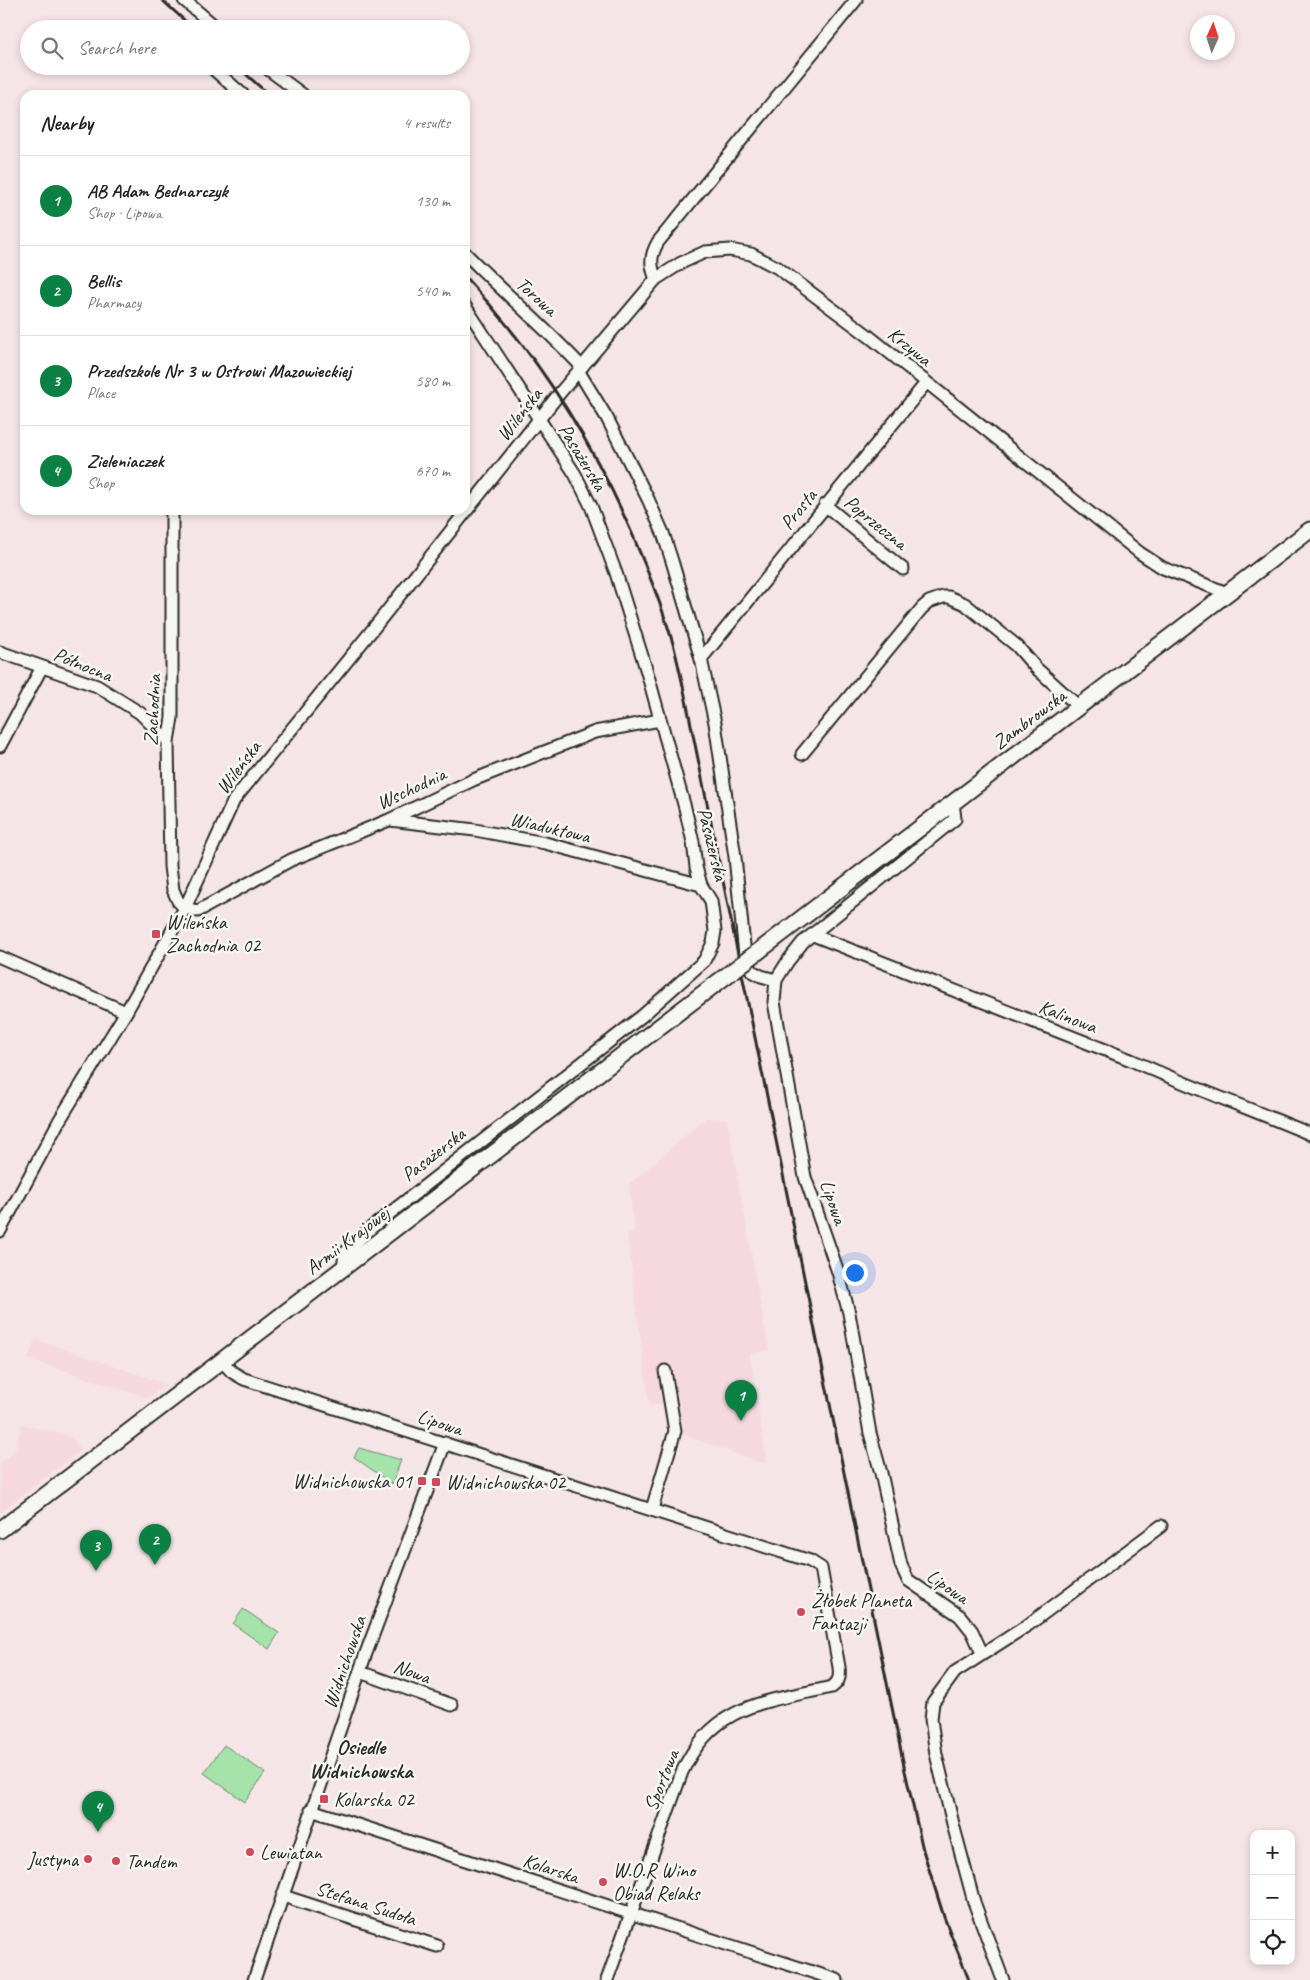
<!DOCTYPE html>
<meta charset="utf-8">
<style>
:root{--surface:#fff;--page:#f6f6f6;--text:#222;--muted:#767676;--line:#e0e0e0;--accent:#0b8043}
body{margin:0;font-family:Caveat,sans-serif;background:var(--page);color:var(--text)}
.controls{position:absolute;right:15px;bottom:15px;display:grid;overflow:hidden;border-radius:10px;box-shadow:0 2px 8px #0003}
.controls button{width:45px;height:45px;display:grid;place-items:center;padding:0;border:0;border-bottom:1px solid var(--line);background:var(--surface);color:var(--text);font:25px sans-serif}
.compass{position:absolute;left:1190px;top:15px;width:45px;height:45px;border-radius:50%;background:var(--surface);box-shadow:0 2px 8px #0003;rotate:3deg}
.you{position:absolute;left:854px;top:1272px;width:18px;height:18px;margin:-12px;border:4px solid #fff;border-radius:50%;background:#1a73e8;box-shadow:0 0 0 8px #1a73e833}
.badge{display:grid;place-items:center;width:32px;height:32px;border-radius:50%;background:var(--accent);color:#fff;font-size:16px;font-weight:700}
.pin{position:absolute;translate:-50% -41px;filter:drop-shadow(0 1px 2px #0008)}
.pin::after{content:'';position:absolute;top:26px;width:18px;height:15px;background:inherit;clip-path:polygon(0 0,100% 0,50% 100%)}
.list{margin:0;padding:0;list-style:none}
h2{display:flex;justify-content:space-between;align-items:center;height:65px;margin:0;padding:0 20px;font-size:21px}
h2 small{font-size:16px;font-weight:400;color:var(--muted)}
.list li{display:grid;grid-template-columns:32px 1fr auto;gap:15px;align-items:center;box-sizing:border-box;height:90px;padding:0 20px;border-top:1px solid var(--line)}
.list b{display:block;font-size:19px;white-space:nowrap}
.list p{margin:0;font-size:16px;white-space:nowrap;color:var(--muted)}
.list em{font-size:16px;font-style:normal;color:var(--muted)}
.icon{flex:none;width:28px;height:28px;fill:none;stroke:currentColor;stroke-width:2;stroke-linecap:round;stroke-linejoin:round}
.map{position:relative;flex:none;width:1310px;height:1980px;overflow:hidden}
.search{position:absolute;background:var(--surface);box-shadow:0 2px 8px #0003;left:20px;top:20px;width:450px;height:55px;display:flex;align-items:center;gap:12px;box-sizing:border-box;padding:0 18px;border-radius:28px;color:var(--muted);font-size:19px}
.panel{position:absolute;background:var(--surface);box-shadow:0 2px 8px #0003;left:20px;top:90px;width:450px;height:425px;border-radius:15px}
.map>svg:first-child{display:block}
.built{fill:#f6d9e0}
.green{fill:#a5e3aa;stroke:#68876a}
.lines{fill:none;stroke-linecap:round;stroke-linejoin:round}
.street-casing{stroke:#2b2b2b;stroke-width:15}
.secondary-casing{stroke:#2b2b2b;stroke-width:19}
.street{stroke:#f6f6f2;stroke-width:11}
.secondary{stroke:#f6f6f2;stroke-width:15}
.rail{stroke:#2b2b2b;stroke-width:3}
.secondary-bridge-casing{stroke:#2b2b2b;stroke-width:19;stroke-linecap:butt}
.secondary-bridge{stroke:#f6f6f2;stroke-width:15}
.poi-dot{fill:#d1495b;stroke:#f6f6f2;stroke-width:2}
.labels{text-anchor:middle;stroke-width:5;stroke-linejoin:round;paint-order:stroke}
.street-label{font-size:20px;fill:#2b2b2b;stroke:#f6f6f2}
.poi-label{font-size:20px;fill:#2b2b2b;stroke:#f6f6f2;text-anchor:start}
.neighbourhood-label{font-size:21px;font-weight:bold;fill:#2b2b2b;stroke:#f6f6f2}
</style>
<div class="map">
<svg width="1310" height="1980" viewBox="0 0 1310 1980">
<rect width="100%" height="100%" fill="#f6e5e7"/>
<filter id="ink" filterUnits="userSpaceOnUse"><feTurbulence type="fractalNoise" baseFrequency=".02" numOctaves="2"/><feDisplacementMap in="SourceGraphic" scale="10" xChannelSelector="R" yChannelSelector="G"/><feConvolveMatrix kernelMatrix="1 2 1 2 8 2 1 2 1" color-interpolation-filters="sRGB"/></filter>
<g filter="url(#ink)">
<g class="built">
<path d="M706,1118L727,1119L769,1350L750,1354L767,1465L681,1434L682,1421L663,1404L649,1406L627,1234L634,1232L629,1184Z"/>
<path d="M35,1339L166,1384L148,1398L28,1359Z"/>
<path d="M22,1424L72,1437L81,1450L0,1513V1462H2L15,1450Z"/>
</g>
<g class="green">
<path d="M359,1448L401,1460L392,1484L354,1457Z"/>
<path d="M243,1609L279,1633L269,1649L233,1624Z"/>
<path d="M224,1745L265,1773L245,1802L204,1773Z"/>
</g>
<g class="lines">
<defs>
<g id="street">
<path d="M184,0L218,29"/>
<path d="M210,66L243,95"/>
<path d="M264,66L303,95"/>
<path d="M465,253C503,292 545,327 582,367"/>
<path d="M656,279C650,265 650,256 658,242L856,0"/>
<path d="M579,372L607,418L648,499L663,533L672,561L701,659L715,723L735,857L745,955L752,971L761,976L776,980"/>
<path d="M825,505L903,569"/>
<path d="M172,510V718L168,741L170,866L173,890L178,901L185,908"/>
<path d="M0,652L97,686L140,713L168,741"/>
<path d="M701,659L926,383"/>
<path d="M0,746L42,667"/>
<path d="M802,754L922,608L929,602L943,597H949L965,604L1017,646L1036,668L1078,706"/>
<path d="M953,802L955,819L803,942L788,961L776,980L774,1002L805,1177L838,1272L849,1313L870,1433L881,1473L901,1565L908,1580L960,1616L972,1631L982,1653"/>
<path d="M390,820L475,830L545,843L701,885"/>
<path d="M185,908L198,911L291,860L389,820L473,780L595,732L660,720"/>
<path d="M813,935L1131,1060C1190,1087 1251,1109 1310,1134"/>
<path d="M0,957L126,1012"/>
<path d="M0,1231L59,1121L126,1012L185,908L234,800L373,629L559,394L656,279L681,263L705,252L730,250L751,254L778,268L870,337L1140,553L1163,568L1227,593"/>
<path d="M343,1268L345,1253L371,1228L642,1016L704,961L713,943L715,931L711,901L701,885L696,867L693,842L685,808L647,672L616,573L591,506L575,474L465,306"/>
<path d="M222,1361L232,1372L244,1379L810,1561L821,1568L839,1667C840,1676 840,1681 832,1687C766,1702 713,1703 682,1772L607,1980"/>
<path d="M652,1509L675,1431L665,1371"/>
<path d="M360,1672L452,1705"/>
<path d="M311,1810L837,1980"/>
<path d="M283,1896L437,1946"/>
<path d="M254,1980L365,1656L445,1443"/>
<path d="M1003,1980L974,1902L954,1828L936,1754L931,1719L933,1702L955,1672L1028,1625L1161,1526"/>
</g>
<g id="secondary">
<path d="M772,941L1310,530"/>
<path d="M0,1530L718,982"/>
</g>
</defs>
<use href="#street" class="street-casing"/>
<use href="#secondary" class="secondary-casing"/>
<use href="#street" class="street"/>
<use href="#secondary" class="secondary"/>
<g class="rail">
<path d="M162,0L194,29"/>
<path d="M237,66L269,95"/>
<path d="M465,277C544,361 603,458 645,565C656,592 666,619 674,647C679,668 684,689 688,710L905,1771L923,1850L944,1917L969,1980"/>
</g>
<defs>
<path id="secondary-bridge" d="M718,982L772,941"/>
</defs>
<use href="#secondary-bridge" class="secondary-bridge-casing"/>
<use href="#secondary-bridge" class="secondary-bridge"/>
</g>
</g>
<g class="poi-dot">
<rect x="151" y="929" width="10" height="10" rx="2.5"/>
<rect x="417" y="1476" width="10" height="10" rx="2.5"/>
<rect x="431" y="1477" width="10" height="10" rx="2.5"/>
<circle cx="801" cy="1612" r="5"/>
<rect x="319" y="1794" width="10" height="10" rx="2.5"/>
<circle cx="250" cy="1852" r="5"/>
<circle cx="88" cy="1859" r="5"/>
<circle cx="116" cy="1861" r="5"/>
<circle cx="603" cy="1882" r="5"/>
</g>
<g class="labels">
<g class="street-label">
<text transform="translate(537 296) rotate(42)" y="7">Torowa</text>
<text transform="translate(910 346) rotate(39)" y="7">Krzywa</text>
<text transform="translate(519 414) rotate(-52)" y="7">Wileńska</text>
<text transform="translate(583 457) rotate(59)" y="7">Pasażerska</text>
<text transform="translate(798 509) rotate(-51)" y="7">Prosta</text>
<text transform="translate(876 522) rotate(39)" y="7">Poprzeczna</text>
<text transform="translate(83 664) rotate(22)" y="7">Północna</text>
<text transform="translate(152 710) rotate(-87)" y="7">Zachodnia</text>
<text transform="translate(1029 719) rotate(-37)" y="7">Zambrowska</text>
<text transform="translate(238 767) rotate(-53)" y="7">Wileńska</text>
<text transform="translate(411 788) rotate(-25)" y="7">Wschodnia</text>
<text transform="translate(550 827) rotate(13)" y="7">Wiaduktowa</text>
<text transform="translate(713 844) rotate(76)" y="7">Pasażerska</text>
<text transform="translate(1068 1016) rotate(21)" y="7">Kalinowa</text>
<text transform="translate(433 1154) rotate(-38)" y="7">Pasażerska</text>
<text transform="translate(834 1202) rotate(71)" y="7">Lipowa</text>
<text transform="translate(347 1240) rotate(-37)" y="7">Armii Krajowej</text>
<text transform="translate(440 1422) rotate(18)" y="7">Lipowa</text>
<text transform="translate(948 1586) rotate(35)" y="7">Lipowa</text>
<text transform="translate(344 1662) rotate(-71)" y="7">Widnichowska</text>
<text transform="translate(412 1671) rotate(20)" y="7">Nowa</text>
<text transform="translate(661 1780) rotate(-68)" y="7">Sportowa</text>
<text transform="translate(551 1868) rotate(18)" y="7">Kolarska</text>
<text transform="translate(366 1903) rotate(18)" y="7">Stefana Sudoła</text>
</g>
<g class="poi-label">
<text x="166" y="929">Wileńska<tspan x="166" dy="23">Zachodnia 02</tspan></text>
<text x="412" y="1488" text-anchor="end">Widnichowska 01</text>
<text x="446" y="1489">Widnichowska 02</text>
<text x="811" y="1607">Żłobek Planeta<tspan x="811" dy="23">Fantazji</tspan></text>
<text x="334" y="1806">Kolarska 02</text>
<text x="260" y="1859">Lewiatan</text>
<text x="78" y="1866" text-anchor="end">Justyna</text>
<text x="126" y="1868">Tandem</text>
<text x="613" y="1877">W.O.R Wino<tspan x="613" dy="23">Obiad Relaks</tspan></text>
</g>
<g class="neighbourhood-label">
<text x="361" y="1754">Osiedle<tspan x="361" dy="24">Widnichowska</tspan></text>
</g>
</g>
</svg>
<div class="controls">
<button>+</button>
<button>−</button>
<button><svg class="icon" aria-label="locate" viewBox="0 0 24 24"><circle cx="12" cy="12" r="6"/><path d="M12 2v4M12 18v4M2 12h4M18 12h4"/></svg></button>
</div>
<svg class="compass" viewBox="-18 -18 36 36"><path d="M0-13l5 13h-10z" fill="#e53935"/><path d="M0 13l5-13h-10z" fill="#767676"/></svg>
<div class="you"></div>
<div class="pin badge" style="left:741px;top:1421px">1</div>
<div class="pin badge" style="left:155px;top:1565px">2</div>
<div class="pin badge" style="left:96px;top:1571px">3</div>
<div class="pin badge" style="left:98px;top:1832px">4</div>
<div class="search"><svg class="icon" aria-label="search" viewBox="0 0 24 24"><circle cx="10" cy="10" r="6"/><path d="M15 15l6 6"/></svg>Search here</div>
<section class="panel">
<h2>Nearby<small>4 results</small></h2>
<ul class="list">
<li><span class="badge">1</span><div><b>AB Adam Bednarczyk</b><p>Shop · Lipowa</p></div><em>130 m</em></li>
<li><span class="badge">2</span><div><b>Bellis</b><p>Pharmacy</p></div><em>540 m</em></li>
<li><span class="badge">3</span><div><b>Przedszkole Nr 3 w Ostrowi Mazowieckiej</b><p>Place</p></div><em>580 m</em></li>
<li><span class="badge">4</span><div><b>Zieleniaczek</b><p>Shop</p></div><em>670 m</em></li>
</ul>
</section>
</div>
